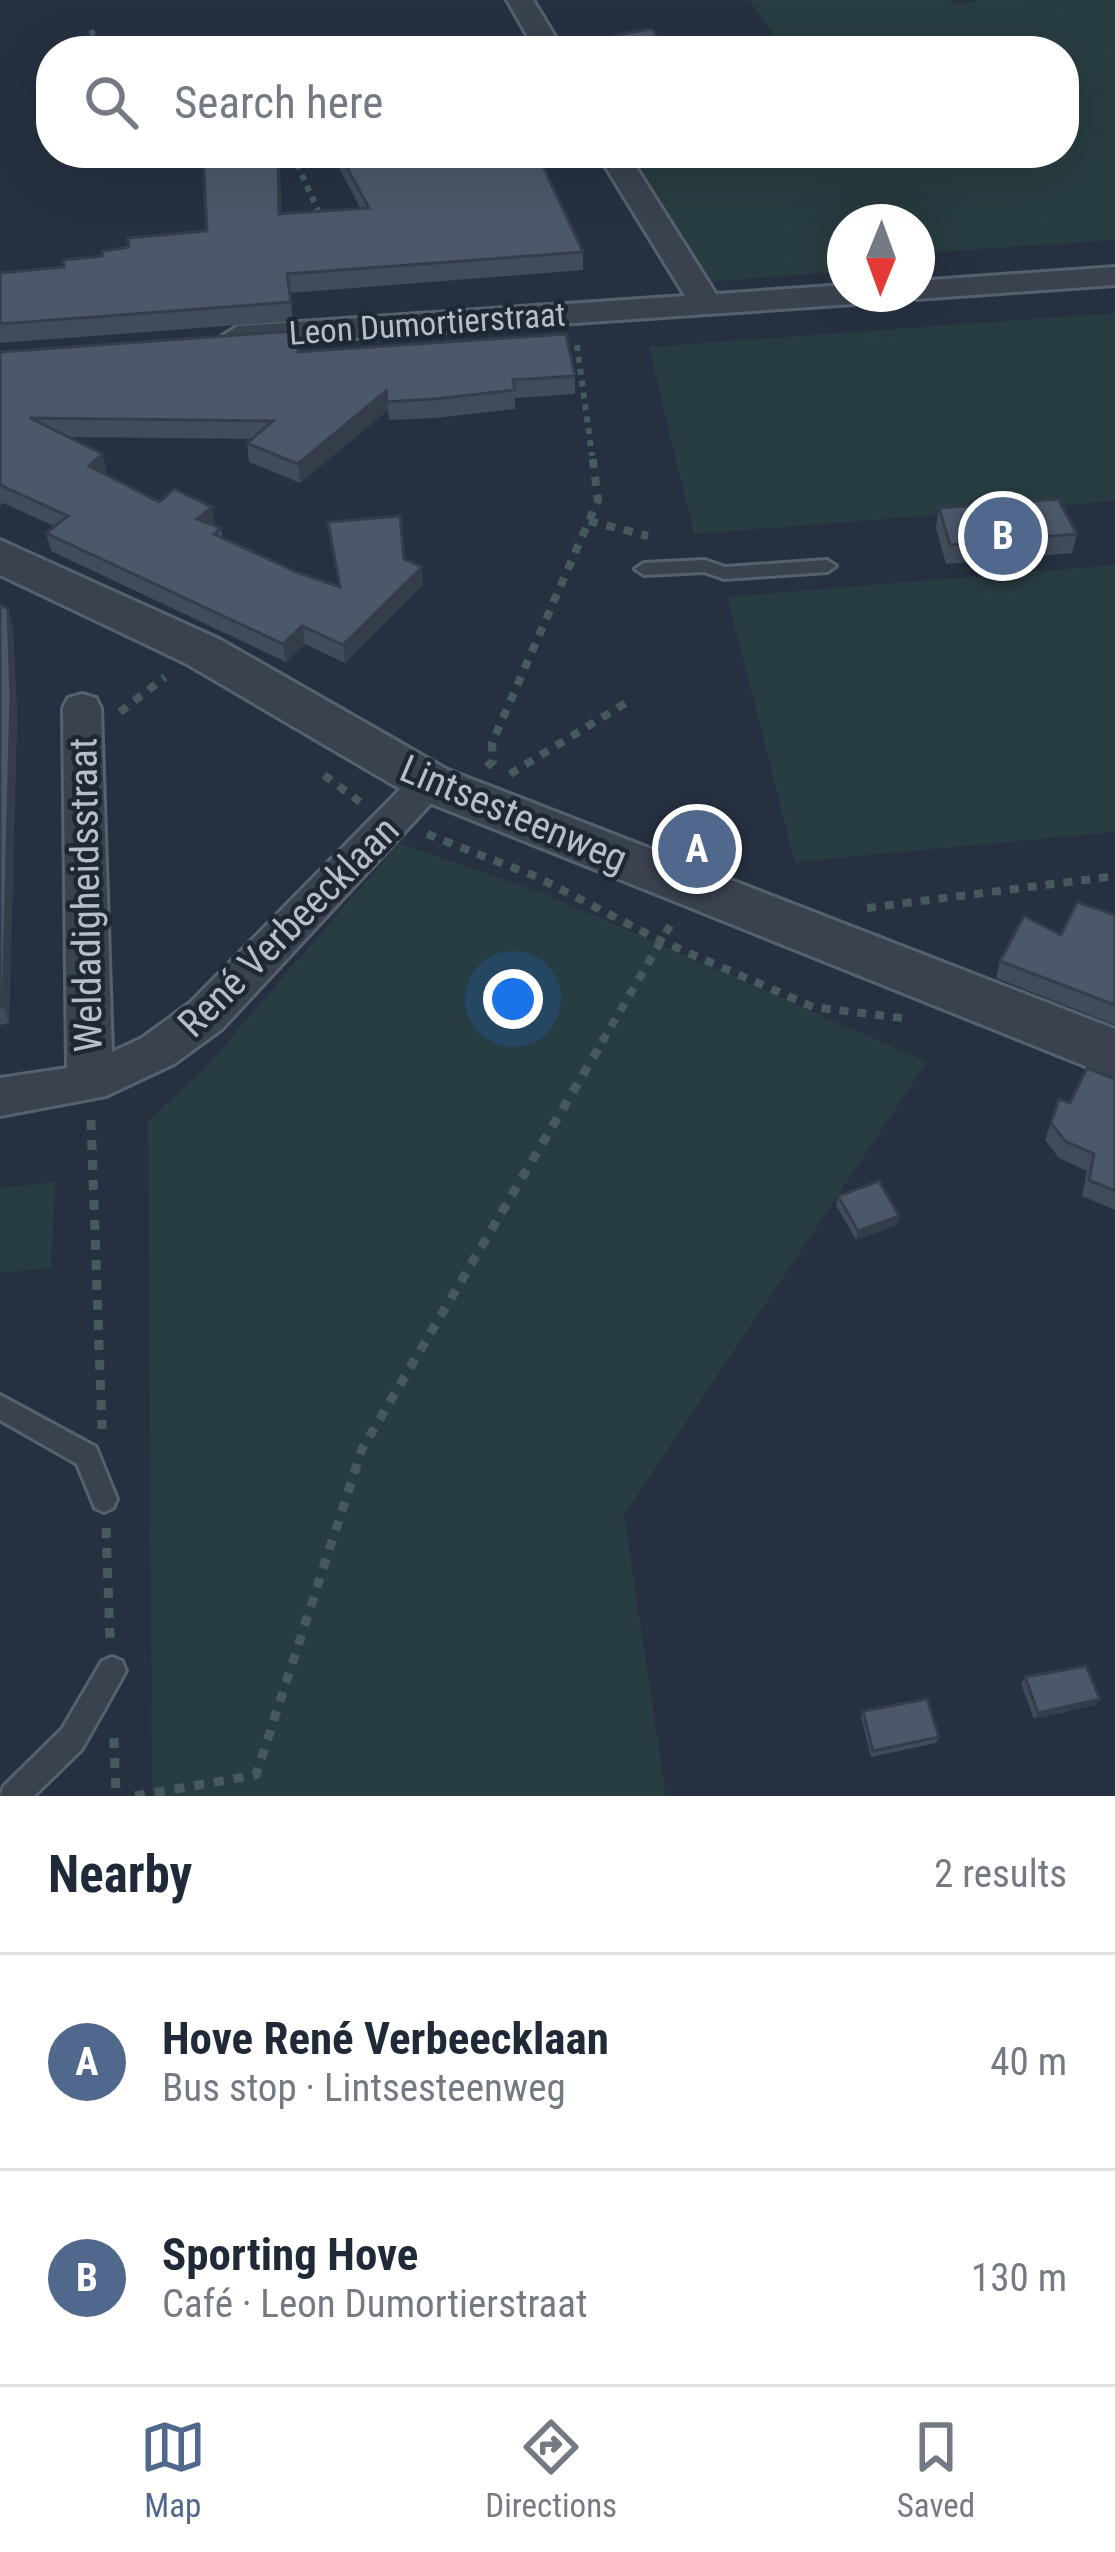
<!DOCTYPE html>
<meta charset="utf-8">
<style>
:root{--surface:#fff;--page:#f6f6f7;--text:#1f2937;--muted:#747a83;--line:#e0e1e3;--accent:#51688d}
body{margin:0;font-family:"Roboto Condensed",sans-serif;background:var(--page);color:var(--text)}
.compass{position:absolute;left:827px;top:204px;width:108px;height:108px;border-radius:50%;background:var(--surface);box-shadow:0 12px 48px #0002;rotate:181deg}
.you{position:absolute;left:513px;top:999px;width:42px;height:42px;margin:-30px;border:9px solid #fff;border-radius:50%;background:#1a73e8;box-shadow:0 0 0 18px #1a73e833}
.badge{display:grid;place-items:center;width:78px;height:78px;border-radius:50%;background:var(--accent);color:#fff;font-size:39px;font-weight:700}
.pin{position:absolute;translate:-50% -50%;border:6px solid #fff;box-shadow:0 3px 12px #0006}
.list{margin:0;padding:0;list-style:none}
h2{display:flex;justify-content:space-between;align-items:center;height:156px;margin:0;padding:0 48px;font-size:51px}
h2 small{font-size:39px;font-weight:400;color:var(--muted)}
.list li{display:grid;grid-template-columns:78px 1fr auto;gap:36px;align-items:center;box-sizing:border-box;height:216px;padding:0 48px;border-top:3px solid var(--line)}
.list b{display:block;font-size:45px;white-space:nowrap}
.list p{margin:0;font-size:39px;white-space:nowrap;color:var(--muted)}
.list em{font-size:39px;font-style:normal;color:var(--muted)}
.icon{flex:none;width:66px;height:66px;fill:none;stroke:currentColor;stroke-width:2;stroke-linecap:round;stroke-linejoin:round}
.map{position:relative;flex:none;width:1115px;height:1796px;overflow:hidden}
.search{position:absolute;background:var(--surface);box-shadow:0 12px 48px #0002;left:36px;right:36px;top:36px;height:132px;display:flex;align-items:center;gap:30px;box-sizing:border-box;padding:0 42px;border-radius:48px;color:var(--muted);font-size:45px}
.sheet{height:588px;background:var(--surface)}
nav{display:flex;justify-content:space-around;align-items:center;box-sizing:border-box;height:168px;border-top:3px solid var(--line);background:var(--surface);font-size:33px;color:var(--muted)}
nav a{display:grid;justify-items:center;gap:6px}
nav .on{color:var(--accent)}
.map>svg:first-child{display:block}
.green{fill:#283d41}
.lines{fill:none;stroke-linecap:round;stroke-linejoin:round}
.service-casing{stroke:#58606d;stroke-width:6}
.minor-casing{stroke:#58606d;stroke-width:6}
.tertiary-casing{stroke:#58606d;stroke-width:6}
.path-far2{stroke:#465a5e;stroke-width:6;stroke-dasharray:6 6;stroke-linecap:butt}
.path-far1{stroke:#465a5e;stroke-width:8;stroke-dasharray:9 9;stroke-linecap:butt}
.path{stroke:#465a5e;stroke-width:9;stroke-dasharray:10 10;stroke-linecap:butt}
.service{fill:#3a4250;fill-rule:evenodd}
.minor{fill:#3a4250;fill-rule:evenodd}
.tertiary{fill:#3a4250;fill-rule:evenodd}
.wall{fill:#414b5a}
.shaded-wall{fill:#353d4a}
.building{fill:#4c5769;stroke:#353d4a;stroke-width:3}
.labels{text-anchor:middle;stroke-width:9;stroke-linejoin:round;paint-order:stroke}
.far-street-label{font-size:33px;fill:#b7beca;stroke:#1f2735}
.street-label{font-size:39px;fill:#b7beca;stroke:#1f2735}
</style>
<div class="map">
<svg width="1115" height="1796" viewBox="0 0 1115 1796">
<rect width="100%" height="100%" fill="#263040"/>
<g class="green">
<path d="M749,0H951L956,5L977,0H1115V240L934,252L917,266V222H845V271L708,282L629,153H1064V51H785Z"/>
<path d="M1115,313V501L694,534L649,347Z"/>
<path d="M1115,565V832L795,862L727,597Z"/>
<path d="M399,843L548,895L927,1062L624,1515L666,1796H152L148,1121L204,1069Z"/>
<path d="M55,1182L51,1268L0,1273V1188Z"/>
</g>
<g class="lines">
<defs>
<g id="service">
<path d="M705,560L725,567L827,560L836,566L827,572L724,579L704,572L644,575L635,569L644,563Z"/>
<path d="M0,1395L96,1447L117,1499L113,1508L104,1512L95,1508L77,1464L0,1420Z"/>
<path d="M112,1657L122,1661L126,1671L82,1749L34,1796H0L4,1786L62,1729L102,1661Z"/>
</g>
<g id="minor">
<path d="M507,0H533L564,51H536Z"/>
<path d="M597,153H627L716,294L845,285V294H870L854,304L238,346L222,336L238,326L685,296Z"/>
<path d="M1115,267V285L917,299L904,294H917V281Z"/>
<path d="M82,694L96,698L101,708L112,1052L142,1038L190,1003L416,773L430,768L444,773L450,783L222,1029L174,1064L106,1096L0,1116V1078L67,1068L63,708L68,698Z"/>
</g>
<path id="tertiary" d="M0,540L219,639L448,770L1115,1029V1078L412,796L185,663L0,575Z"/>
</defs>
<use href="#service" class="service-casing"/>
<use href="#minor" class="minor-casing"/>
<use href="#tertiary" class="tertiary-casing"/>
<g class="path-far2">
<path d="M91,30L100,51"/>
<path d="M292,153L321,217"/>
<path d="M577,345L592,456"/>
</g>
<g class="path-far1">
<path d="M589,521L648,536"/>
<path d="M120,712L165,677"/>
<path d="M487,767L493,761L492,743L598,500L592,453"/>
<path d="M510,774L629,701"/>
<path d="M324,775L360,802"/>
<path d="M427,834L537,877L659,940L813,1007L902,1018"/>
<path d="M867,908L1115,876"/>
<path d="M602,1042L671,924"/>
</g>
<g class="path">
<path d="M91,1120L102,1429"/>
<path d="M106,1528L110,1639"/>
<path d="M114,1738L116,1796"/>
<path d="M135,1796L256,1775L362,1449L604,1039"/>
</g>
<use href="#service" class="service"/>
<use href="#minor" class="minor"/>
<use href="#tertiary" class="tertiary"/>
</g>
<g class="wall">
<path d="M615,35L666,51H614Z"/>
<path d="M336,153H537L583,252V270L290,293L293,321L0,343V273L64,267L129,247L207,231L280,167L281,214L361,209L337,164Z"/>
<path d="M0,352H298L575,376V394L515,398V409L436,418L389,420L388,410L300,483L249,462L247,443L252,439L68,437L107,473L105,474L159,502L221,528L223,538L299,573L339,587L328,522L404,559L423,585L345,663L305,644L286,662L51,551L46,533L54,526L3,503L0,505Z"/>
<path d="M939,508L1077,534L1072,553L946,564L936,528Z"/>
<path d="M0,605L13,627L17,716L9,1023L0,1025Z"/>
<path d="M1115,915V1025L996,978L1000,961L1061,935Z"/>
<path d="M1115,1079V1210L1082,1196L1087,1171L1059,1158L1045,1140L1059,1099L1070,1103Z"/>
<path d="M838,1196L897,1225L856,1240L836,1205Z"/>
<path d="M1025,1677L1100,1699L1095,1705L1034,1719L1021,1684Z"/>
<path d="M863,1711L939,1737L936,1743L871,1757L861,1717Z"/>
</g>
<g class="shaded-wall">
<path d="M386,391L388,410L300,483L298,464Z"/>
<path d="M103,454L107,473L93,484L89,466Z"/>
<path d="M212,507L215,525L197,519Z"/>
<path d="M422,567L423,585L345,663L343,645Z"/>
<path d="M8,609L13,627L17,716L9,1023L3,1006Z"/>
<path d="M302,626L305,644L286,662L283,644Z"/>
<path d="M899,1216L897,1225L856,1240L858,1231Z"/>
<path d="M1100,1699L1095,1705L1034,1719L1038,1713Z"/>
</g>
<g class="building">
<path d="M652,29L666,51H624L615,35Z"/>
<path d="M229,153H278L279,214L369,208L339,153H537L583,252L287,274L291,302L0,324V273L64,267L63,260L102,256L103,251L129,247L128,238L207,231L203,155Z"/>
<path d="M295,331L298,352L566,334L575,376L513,380L515,390L435,399L387,402L386,391L298,464L247,443L273,421L30,418L103,454L89,466L159,502L174,489L212,507L197,519L221,528L214,534L299,573L340,587L328,522L400,516L404,559L422,567L343,645L302,626L283,644L46,533L68,516L0,485V352Z"/>
<path d="M1058,499L1077,534L950,545L939,508Z"/>
<path d="M0,605L8,609L11,697L3,1006L0,1007Z"/>
<path d="M1077,902L1115,915V1005L1000,961L1024,916L1061,935Z"/>
<path d="M1087,1068L1115,1079V1191L1089,1180L1094,1154L1065,1141L1051,1123L1059,1099L1070,1103Z"/>
<path d="M879,1181L899,1216L858,1231L838,1196Z"/>
<path d="M1086,1666L1100,1699L1038,1713L1025,1677Z"/>
<path d="M927,1699L939,1737L873,1751L863,1711Z"/>
</g>
<g class="labels">
<g class="far-street-label">
<text transform="translate(427 323) rotate(-4)" y="12">Leon Dumortierstraat</text>
</g>
<g class="street-label">
<text transform="translate(514 813) rotate(23)" y="14">Lintsesteenweg</text>
<text transform="translate(85 895) rotate(-91)" y="14">Weldadigheidsstraat</text>
<text transform="translate(288 926) rotate(-45)" y="14">René Verbeecklaan</text>
</g>
</g>
</svg>
<svg class="compass" viewBox="-18 -18 36 36"><path d="M0-13l5 13h-10z" fill="#e53935"/><path d="M0 13l5-13h-10z" fill="#747a83"/></svg>
<div class="you"></div>
<div class="pin badge" style="left:697px;top:849px">A</div>
<div class="pin badge" style="left:1003px;top:536px">B</div>
<div class="search"><svg class="icon" aria-label="search" viewBox="0 0 24 24"><circle cx="10" cy="10" r="6"/><path d="M15 15l6 6"/></svg>Search here</div>
</div>
<section class="sheet">
<h2>Nearby<small>2 results</small></h2>
<ul class="list">
<li><span class="badge">A</span><div><b>Hove René Verbeecklaan</b><p>Bus stop · Lintsesteenweg</p></div><em>40 m</em></li>
<li><span class="badge">B</span><div><b>Sporting Hove</b><p>Café · Leon Dumortierstraat</p></div><em>130 m</em></li>
</ul>
</section>
<nav>
<a class="on"><svg class="icon" aria-label="map" viewBox="0 0 24 24"><path d="M3 6l6-2 6 2 6-2v14l-6 2-6-2-6 2zM9 4v14M15 6v14"/></svg>Map</a>
<a><svg class="icon" aria-label="directions" viewBox="0 0 24 24"><path d="M12 3l9 9-9 9-9-9zM9 14v-3h6M13 9l2 2-2 2"/></svg>Directions</a>
<a><svg class="icon" aria-label="saved" viewBox="0 0 24 24"><path d="M7 4h10v16l-5-4-5 4z"/></svg>Saved</a>
</nav>
